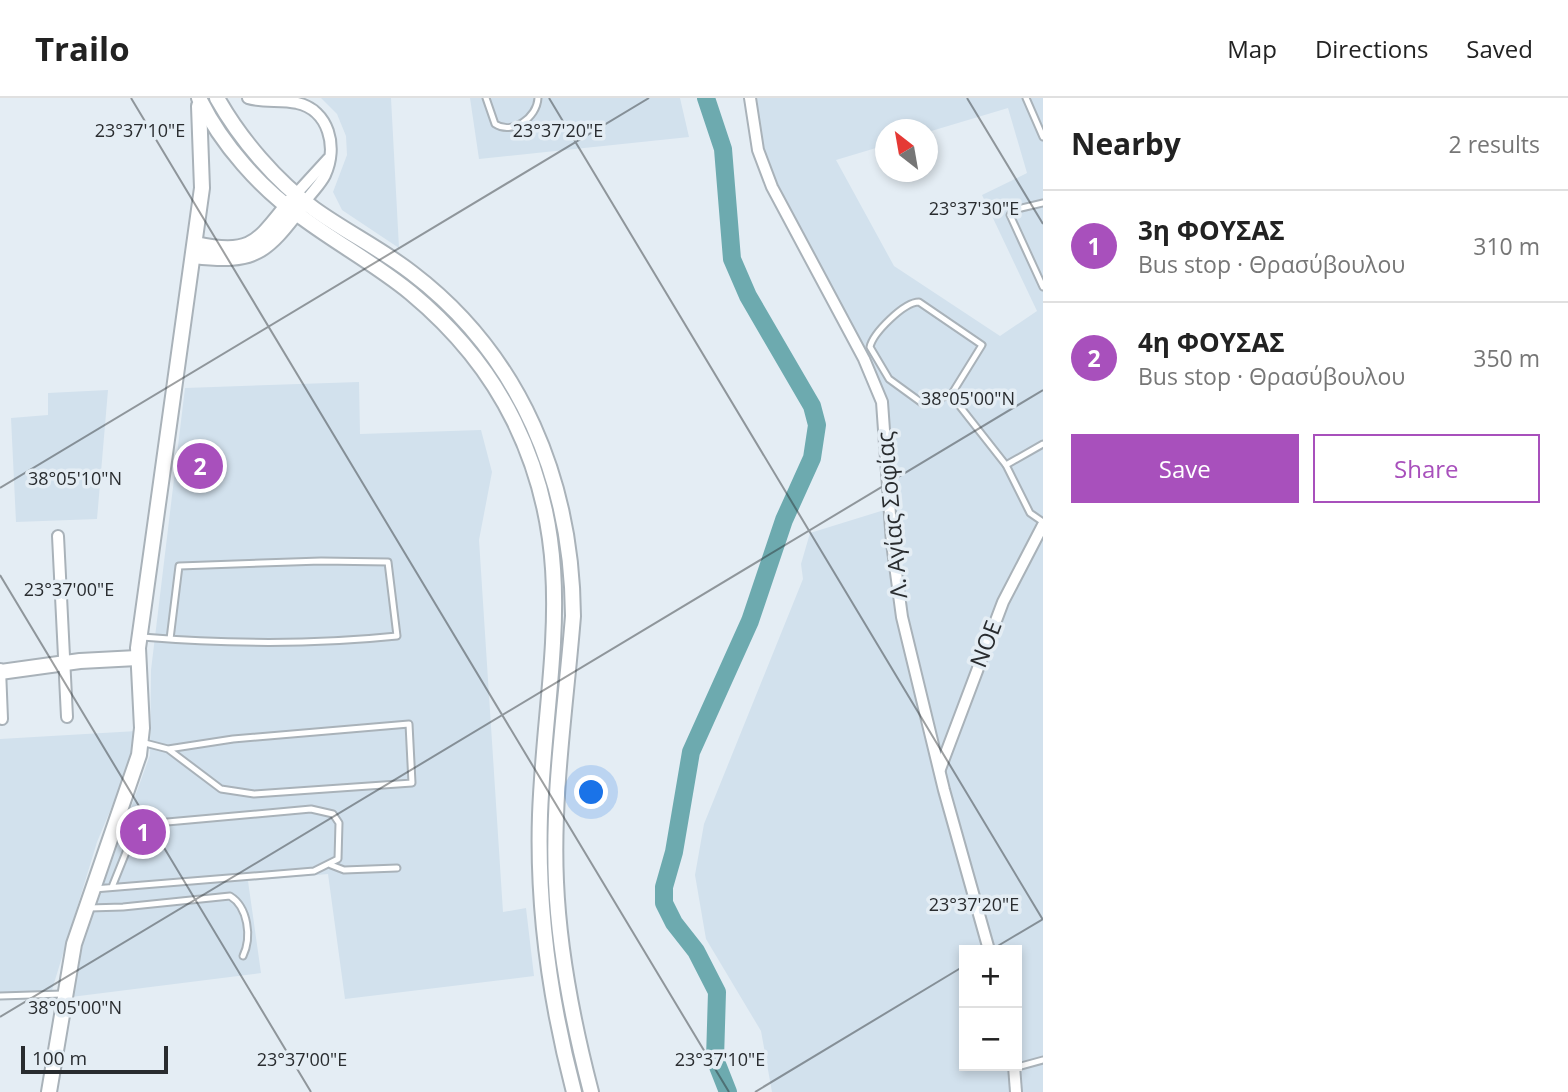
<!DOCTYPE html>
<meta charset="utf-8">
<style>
:root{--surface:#fff;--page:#f6f6f6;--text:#222;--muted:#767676;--line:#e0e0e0;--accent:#a850bc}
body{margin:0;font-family:"Open Sans",sans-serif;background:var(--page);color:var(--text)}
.controls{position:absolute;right:21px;bottom:21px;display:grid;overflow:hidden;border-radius:0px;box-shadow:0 4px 10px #0003}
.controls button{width:63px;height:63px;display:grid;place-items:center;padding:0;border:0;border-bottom:2px solid var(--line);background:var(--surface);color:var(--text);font:35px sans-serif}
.compass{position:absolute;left:875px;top:21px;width:63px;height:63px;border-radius:50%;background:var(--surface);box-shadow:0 4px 10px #0003;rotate:329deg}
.scale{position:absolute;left:21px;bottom:18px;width:147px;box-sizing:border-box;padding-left:7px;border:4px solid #292c2f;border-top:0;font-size:19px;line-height:24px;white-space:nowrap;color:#292c2f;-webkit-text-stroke:5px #e4edf4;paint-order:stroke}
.you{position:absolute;left:592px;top:695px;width:24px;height:24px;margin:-18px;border:5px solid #fff;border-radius:50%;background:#1a73e8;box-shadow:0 0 0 10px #1a73e833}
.badge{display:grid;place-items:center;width:46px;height:46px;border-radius:50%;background:var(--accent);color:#fff;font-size:23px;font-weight:700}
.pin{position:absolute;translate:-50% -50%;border:4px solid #fff;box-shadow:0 2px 7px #0006}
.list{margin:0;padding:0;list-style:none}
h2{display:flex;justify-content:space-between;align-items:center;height:91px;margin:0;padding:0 28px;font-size:30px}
h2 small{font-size:23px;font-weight:400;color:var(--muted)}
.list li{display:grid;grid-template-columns:46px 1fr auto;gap:21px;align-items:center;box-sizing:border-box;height:112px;padding:0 28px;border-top:2px solid var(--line)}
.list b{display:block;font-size:26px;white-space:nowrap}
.list p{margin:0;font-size:23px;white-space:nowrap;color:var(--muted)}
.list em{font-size:23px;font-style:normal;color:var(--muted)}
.actions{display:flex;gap:14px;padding:21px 28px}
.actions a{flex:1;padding:16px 0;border:2px solid var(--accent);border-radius:0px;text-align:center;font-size:24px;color:var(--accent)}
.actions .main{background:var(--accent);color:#fff}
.map{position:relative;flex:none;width:1043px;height:994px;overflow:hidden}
header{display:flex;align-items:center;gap:42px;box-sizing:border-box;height:98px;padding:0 35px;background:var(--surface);border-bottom:2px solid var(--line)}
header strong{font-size:33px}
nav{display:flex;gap:38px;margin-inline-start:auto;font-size:24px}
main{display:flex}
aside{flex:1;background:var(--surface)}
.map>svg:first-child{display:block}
.built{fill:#d2e1ed;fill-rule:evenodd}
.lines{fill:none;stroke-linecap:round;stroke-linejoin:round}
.river{stroke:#6daaaf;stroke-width:18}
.service-casing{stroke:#a9b2b9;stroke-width:9}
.minor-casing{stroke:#a9b2b9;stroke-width:14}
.tertiary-casing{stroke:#a9b2b9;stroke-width:18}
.service{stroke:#fff;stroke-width:5}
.minor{stroke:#fff;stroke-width:10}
.tertiary{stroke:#fff;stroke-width:14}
.ticks{fill:none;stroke:#292c2f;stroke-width:2;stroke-opacity:0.45}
.labels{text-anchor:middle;stroke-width:7;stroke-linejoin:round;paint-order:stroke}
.street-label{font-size:23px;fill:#292c2f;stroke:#e4edf4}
.ticks-label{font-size:18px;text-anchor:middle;fill:#292c2f;stroke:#e4edf4;stroke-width:7;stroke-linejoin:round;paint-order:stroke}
</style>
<header>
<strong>Trailo</strong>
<nav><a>Map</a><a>Directions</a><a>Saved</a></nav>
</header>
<main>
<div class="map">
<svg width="1043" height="994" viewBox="0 0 1043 994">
<rect width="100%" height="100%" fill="#e4edf4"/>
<g class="built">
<path d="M321,0H391L399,150L342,112L333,94L347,57L346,38L337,16Z"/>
<path d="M470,0H680L689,39L479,61Z"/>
<path d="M757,0H1043V994H772L761,933L706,841L695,777L704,726L803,481L801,466L810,435L894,409L886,304L776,88L760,43ZM1008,10L1027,75L982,97L1037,213L1000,238L894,168L836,62L886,47V32H928V34ZM964,852H1017V968H964Z"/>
<path d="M359,284L360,336L481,332L492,374L479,442L503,814L526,810L534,878L345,901L328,776L248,783L261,875L71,899L79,854L150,657L151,572L185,290Z"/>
<path d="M108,292L97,421L16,424L11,320L48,317V295Z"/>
<path d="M137,633L134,656L97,744L52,892L0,896V641Z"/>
</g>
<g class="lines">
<path class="river" d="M706,0L723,51L732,161L748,198L812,308L817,327L812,360L784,422L750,523L691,654L674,754L664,789V805L674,825L696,853L717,894L715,961L728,994"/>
<defs>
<g id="service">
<path d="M486,0L495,26C512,37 537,20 538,0"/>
<path d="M1026,0L1043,39"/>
<path d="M1043,105L1013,112L1010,117L1043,189"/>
<path d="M951,297L922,305L889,281L870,249C873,235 904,204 919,204L982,247L951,297L1006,367"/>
<path d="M1043,346L1006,367L1030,415L1043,424"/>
<path d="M142,539C227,546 311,547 397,538L388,464L321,463L179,468L170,541"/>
<path d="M141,644L168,651L221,691L254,696L412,685L409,626L233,641L168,651"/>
<path d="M331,767L344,772L397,770"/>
<path d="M94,791L314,773L338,761L339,725L333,716L311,711L145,726L135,732L112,789"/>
<path d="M89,810L123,809L230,798C248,809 252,839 243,858"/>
<path d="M0,898L63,896"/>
<path d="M1014,970L1043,962"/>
</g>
<g id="minor">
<path d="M248,0C264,5 281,1 297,5C329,12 338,49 325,77C320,87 311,95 305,104"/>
<path d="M750,0L758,52L772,89L864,261L882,304L892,445L902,519L944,692L989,852"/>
<path d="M296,96L328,61"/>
<path d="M58,438L67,619"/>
<path d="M0,571L2,621"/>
<path d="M940,671L1003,504L1043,427"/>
<path d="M1014,968L1016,994"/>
</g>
<g id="tertiary">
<path d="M199,0C221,46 261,91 303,120C338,146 377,167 411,195C453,230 490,274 514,323C581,459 545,576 540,717C537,811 550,903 574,994"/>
<path d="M217,0C240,41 276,83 314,111C346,134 381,151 412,175C521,258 572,384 573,518C566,606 552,696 556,784C559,855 573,925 591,994"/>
<path d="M196,146C253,159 258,143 291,103"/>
<path d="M194,158C256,165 265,155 302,107"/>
<path d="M0,574L80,563L137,560"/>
<path d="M49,994L74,846L139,657L142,630L138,550L202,90L199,8"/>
</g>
</defs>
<use href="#service" class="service-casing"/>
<use href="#minor" class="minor-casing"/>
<use href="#tertiary" class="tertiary-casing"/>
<use href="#service" class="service"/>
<use href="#minor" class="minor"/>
<use href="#tertiary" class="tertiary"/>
</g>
<path class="ticks" d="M131,0L729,994M549,0L1043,822M967,0L1043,126M0,390L649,0M0,477L311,994M991,852L1043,821M0,919L1043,292M755,994L964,868"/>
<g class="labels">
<g class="street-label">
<text transform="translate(892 417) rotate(-95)" y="8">Λ. Αγίας Σοφίας</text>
<text transform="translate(986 546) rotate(-69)" y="8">NOE</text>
</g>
</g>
<g class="ticks-label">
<text x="140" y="39">23°37'10"E</text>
<text x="558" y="39">23°37'20"E</text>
<text x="974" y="117">23°37'30"E</text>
<text x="968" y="307">38°05'00"N</text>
<text x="75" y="387">38°05'10"N</text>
<text x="69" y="498">23°37'00"E</text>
<text x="974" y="813">23°37'20"E</text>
<text x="75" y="916">38°05'00"N</text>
<text x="302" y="968">23°37'00"E</text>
<text x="720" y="968">23°37'10"E</text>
</g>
</svg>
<div class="controls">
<button>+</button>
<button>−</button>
</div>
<svg class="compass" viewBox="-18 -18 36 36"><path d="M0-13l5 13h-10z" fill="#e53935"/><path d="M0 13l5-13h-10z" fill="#767676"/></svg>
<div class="scale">100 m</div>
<div class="you"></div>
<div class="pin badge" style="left:143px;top:734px">1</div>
<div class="pin badge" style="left:200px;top:368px">2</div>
</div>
<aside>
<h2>Nearby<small>2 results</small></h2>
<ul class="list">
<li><span class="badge">1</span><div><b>3η ΦΟΥΣΑΣ</b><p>Bus stop · Θρασύβουλου</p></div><em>310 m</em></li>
<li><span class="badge">2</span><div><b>4η ΦΟΥΣΑΣ</b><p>Bus stop · Θρασύβουλου</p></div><em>350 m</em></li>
</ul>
<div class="actions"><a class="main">Save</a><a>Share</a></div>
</aside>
</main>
